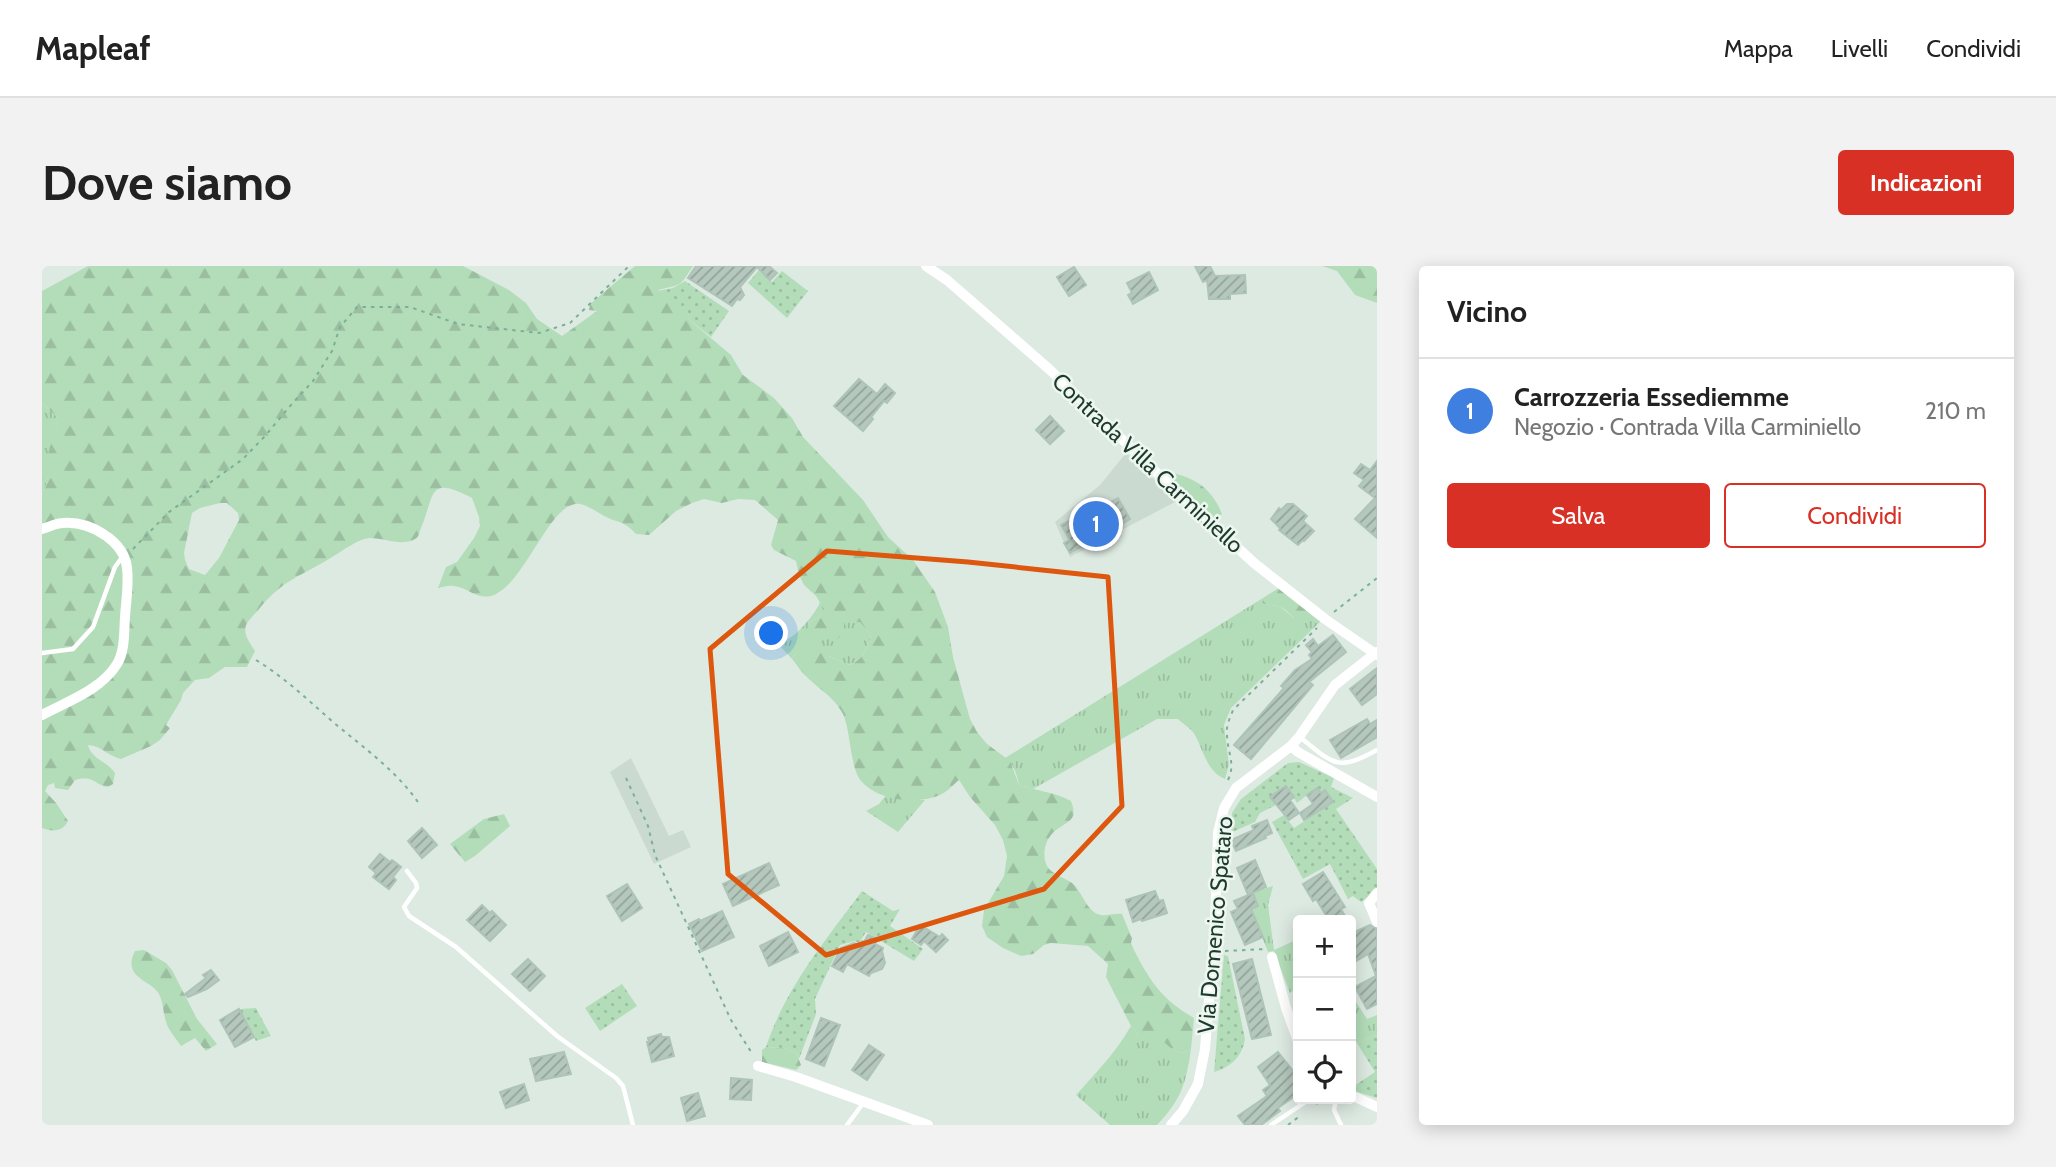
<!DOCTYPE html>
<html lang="it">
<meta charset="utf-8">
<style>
:root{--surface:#fff;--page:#f2f2f2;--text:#222;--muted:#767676;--line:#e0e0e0;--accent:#d93025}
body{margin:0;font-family:Cabin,sans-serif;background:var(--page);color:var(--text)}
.controls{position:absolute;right:21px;bottom:21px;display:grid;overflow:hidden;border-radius:7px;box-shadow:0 4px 18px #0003}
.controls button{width:63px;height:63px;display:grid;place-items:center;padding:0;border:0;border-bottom:2px solid var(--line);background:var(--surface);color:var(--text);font:35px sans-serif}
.you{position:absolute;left:730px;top:368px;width:24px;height:24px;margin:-18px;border:5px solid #fff;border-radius:50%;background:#1a73e8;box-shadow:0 0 0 10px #1a73e833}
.badge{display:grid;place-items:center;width:46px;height:46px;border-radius:50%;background:var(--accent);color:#fff;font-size:23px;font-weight:700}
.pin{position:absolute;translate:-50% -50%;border:4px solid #fff;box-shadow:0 2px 7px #0006}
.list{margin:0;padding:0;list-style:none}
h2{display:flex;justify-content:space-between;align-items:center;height:91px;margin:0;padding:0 28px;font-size:30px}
h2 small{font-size:23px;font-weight:400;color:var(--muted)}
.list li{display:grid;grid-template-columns:46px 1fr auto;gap:21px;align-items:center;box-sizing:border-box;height:105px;padding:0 28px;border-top:2px solid var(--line)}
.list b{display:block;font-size:26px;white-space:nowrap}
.list p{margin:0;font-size:23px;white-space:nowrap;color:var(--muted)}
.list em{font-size:23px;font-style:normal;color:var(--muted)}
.actions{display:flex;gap:14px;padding:21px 28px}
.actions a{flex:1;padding:16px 0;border:2px solid var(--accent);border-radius:7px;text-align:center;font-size:24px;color:var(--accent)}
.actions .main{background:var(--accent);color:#fff}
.icon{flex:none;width:38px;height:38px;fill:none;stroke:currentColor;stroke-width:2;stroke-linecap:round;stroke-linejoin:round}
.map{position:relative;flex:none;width:1335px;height:859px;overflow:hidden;border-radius:7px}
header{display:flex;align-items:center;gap:42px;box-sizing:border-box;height:98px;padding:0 35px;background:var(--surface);border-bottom:2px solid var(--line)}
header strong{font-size:33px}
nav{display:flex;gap:38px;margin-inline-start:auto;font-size:24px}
.intro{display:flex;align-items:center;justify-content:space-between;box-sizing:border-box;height:168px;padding:0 42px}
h1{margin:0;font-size:49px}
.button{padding:18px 32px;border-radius:7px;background:var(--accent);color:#fff;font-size:24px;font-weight:700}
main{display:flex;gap:42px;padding:0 42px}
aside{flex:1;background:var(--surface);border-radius:7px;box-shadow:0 4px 18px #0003}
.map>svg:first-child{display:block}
.built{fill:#cbdad1}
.grass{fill:url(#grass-tufts)}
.forest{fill:url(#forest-firs);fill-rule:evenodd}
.garden{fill:url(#garden-dots)}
.building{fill:url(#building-hatch);stroke:#afc4b8;stroke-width:2}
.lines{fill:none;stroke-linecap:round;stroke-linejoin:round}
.path{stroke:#7bb097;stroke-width:2;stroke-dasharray:3.5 5;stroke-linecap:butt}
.service{stroke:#fff;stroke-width:4.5}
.minor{stroke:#fff;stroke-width:10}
.marked{fill:none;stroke:#de570e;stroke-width:5;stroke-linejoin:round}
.labels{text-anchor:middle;stroke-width:5;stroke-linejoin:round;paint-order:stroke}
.street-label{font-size:23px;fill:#1e3a2e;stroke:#edf7f0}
</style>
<header>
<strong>Mapleaf</strong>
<nav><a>Mappa</a><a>Livelli</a><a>Condividi</a></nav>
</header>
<div class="intro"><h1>Dove siamo</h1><a class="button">Indicazioni</a></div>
<main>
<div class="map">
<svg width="1335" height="859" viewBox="0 0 1335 859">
<defs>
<pattern id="grass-tufts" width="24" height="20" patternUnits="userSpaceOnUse" patternTransform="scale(1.75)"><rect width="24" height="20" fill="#b3ddb9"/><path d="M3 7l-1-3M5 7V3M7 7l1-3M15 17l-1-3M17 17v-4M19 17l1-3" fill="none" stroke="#9abe9f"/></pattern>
<pattern id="forest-firs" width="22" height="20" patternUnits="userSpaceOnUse" patternTransform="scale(1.75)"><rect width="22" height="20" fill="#b3ddb9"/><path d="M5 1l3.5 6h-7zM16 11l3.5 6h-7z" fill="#9abe9f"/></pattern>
<pattern id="garden-dots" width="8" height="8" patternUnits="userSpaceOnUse" patternTransform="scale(1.75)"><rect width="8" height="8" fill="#b3ddb9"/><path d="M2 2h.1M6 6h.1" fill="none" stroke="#9abe9f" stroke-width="1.8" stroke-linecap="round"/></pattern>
<pattern id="building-hatch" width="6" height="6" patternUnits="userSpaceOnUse" patternTransform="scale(1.75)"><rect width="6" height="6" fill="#b5c8bd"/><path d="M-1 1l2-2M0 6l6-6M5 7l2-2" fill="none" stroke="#93a39a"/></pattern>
</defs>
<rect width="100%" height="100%" fill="#ddeae2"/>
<g class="built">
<path d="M1084,187L1135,235L1028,291L1013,256L1058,219Z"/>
<path d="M589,492L627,570L641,564L649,581L612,598L568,506Z"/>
</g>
<g class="grass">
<path d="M0,137L16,152C16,168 13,167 10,179C6,197 9,212 0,229Z"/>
<path d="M1216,335C1224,340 1230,338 1238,341C1243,344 1247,348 1252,352L1272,350L1279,355L1189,442L1182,459L1187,499L1183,513C1164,505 1162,485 1153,469C1150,463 1141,458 1136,453H1115L991,523L977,519C975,509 972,498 963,492Z"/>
<path d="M778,336L783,343L777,351L766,357L818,356L829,370C825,383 820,395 806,399L787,390L756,385L750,393L738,380C743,374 746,373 752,369C760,363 775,345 778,336Z"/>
<path d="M844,529L860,533L883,534L856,566L824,545L837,538Z"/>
<path d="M1231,620L1226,639L1232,684L1256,673V721L1248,727L1232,685L1226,686L1209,643L1216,640L1210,627Z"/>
<path d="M1309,728L1325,753L1335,749V769L1315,777L1309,768Z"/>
<path d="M1089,760L1096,769C1102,769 1109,769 1114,771C1128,776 1133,794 1149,783C1144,818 1139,834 1115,859H1068L1034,829C1054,807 1074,786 1089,760Z"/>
</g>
<g class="forest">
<path d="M46,0H421L467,24L484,37L495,53L520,70L555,45L547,44L548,38L593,0H651C637,21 641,18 616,24L651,57L689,89L701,109L732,132L750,152L761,171L821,234L846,271L871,294L893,326L906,361L911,391L928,453L935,466L945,478L968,495L977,519C995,525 1013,526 1029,535C1036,554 1028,554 1014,564C1003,572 998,591 1007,603C1013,609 1023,612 1030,617C1041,626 1044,646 1059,649C1065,650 1072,647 1080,648L1090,672L1089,677L1092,684C1108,716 1121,734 1152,752L1149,783C1133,794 1127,776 1113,771C1107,769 1102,771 1096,769L1089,760L1064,711L1066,698L1046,680L1009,677L1002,679L991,688L979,690L961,682L945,671L940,660L942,644L962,610L965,590L961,574L953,559L928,531L917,514C911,519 907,524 900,528C878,539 837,536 819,515C808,502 809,466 801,448C792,430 773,421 760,406C756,402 754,397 750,393L756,385L773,384L807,399C820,395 825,383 829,370L818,356L802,357L801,367L793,376L768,367L766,357L777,351L782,343L774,330L762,319L757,309L754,295L732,284L729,279L736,254L713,234L696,233L680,237L662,233L650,237L634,245L607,269L594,268C581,254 578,258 562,250C555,246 547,240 538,238C509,233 484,316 452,329C436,335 427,322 412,320C407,319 401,321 396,322L404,301L415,296L432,272L438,260L437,251L430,232C385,208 393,229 379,262C377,267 377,272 371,274C358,280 342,272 328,272C315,273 301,285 290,291C260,310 241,313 217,343C212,349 208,352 204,359C201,369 208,377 213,385L205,401H183L167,412L153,414L141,427L139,434L124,459L128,462L118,474L109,480L79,493C67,491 60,480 46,479C49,493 65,495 73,507L71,518L66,521C50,518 53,509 33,514L26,524L13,522L12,517L6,519L3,525L14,537L26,555C21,566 10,566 0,562V229C8,213 5,207 6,190C8,175 16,170 16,152L0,137V25ZM178,237H185L196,247L197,254L177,292L163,309L147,303L143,294L142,287L150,247L158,242Z"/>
<path d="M1280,0H1335V37L1313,29L1295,5Z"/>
<path d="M1129,207C1153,211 1171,224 1180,248L1162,259L1155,252L1152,245L1123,208Z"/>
<path d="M1237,322L1272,350C1254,364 1252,347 1238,341C1230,338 1224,340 1216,335Z"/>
<path d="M462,548L468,560L433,590L423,596L408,578L442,553Z"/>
<path d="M102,684L124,697L130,704L155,753L175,778L164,785L153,772L139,780C135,774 129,767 126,761C121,750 122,738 117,728C110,714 79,712 93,685Z"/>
<path d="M724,781L741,782L754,786L759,799L754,804L720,796V784Z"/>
</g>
<g class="garden">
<path d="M717,4L730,16L740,5L766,25L745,52L706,17Z"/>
<path d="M643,15L687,45L669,71L634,43L615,25L631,22Z"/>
<path d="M1257,496L1292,512L1289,521L1311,532L1294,543L1335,603V624L1319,636L1311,630L1306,633L1288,598L1261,613L1230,556L1242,549L1252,562L1291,536L1283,524L1279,527L1274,522L1255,537L1244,520L1228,531L1234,539L1218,547L1213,556L1188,567L1190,547L1199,533L1246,497Z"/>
<path d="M820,625L851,645L858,643L848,660L881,683L872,695L824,666L817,677L813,675L798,679L773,733L774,748L757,793L754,786L741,782L724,781C744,721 783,675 820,625Z"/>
<path d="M1182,689L1186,690L1203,773C1200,791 1189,801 1172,806Z"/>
<path d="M580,718L595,740L558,765L543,742Z"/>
<path d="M214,742L229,770L214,775L197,743Z"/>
<path d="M1335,769V832L1309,824V822L1333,806L1315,777Z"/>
</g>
<g class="building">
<path d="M654,0H727L735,7L728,14L715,1L698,21L702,29L698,34L695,33L690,40L646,12Z"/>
<path d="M1153,0H1168L1173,10L1203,9L1204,27L1188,28V33H1167L1165,14L1161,16Z"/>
<path d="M1032,1L1044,19L1027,30L1015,11Z"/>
<path d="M1107,6L1116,24L1091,38L1086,29L1090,27L1085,17Z"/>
<path d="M817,113L835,128L843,118L853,127L845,137L842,135L829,151L831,153L821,165L792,140Z"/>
<path d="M1008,150L1022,165L1008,178L994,164Z"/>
<path d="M1335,195V272L1313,253L1333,232L1317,220L1322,214L1312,207L1319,198L1328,204Z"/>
<path d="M1076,232L1088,253L1028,287L1022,277L1028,274L1019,259L1029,254L1031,257Z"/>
<path d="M1245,238H1251L1265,250L1261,255L1272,265L1262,275L1261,274L1256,279L1237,264L1238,262L1229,253L1237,242L1239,244Z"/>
<path d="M1291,369L1304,386L1267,416L1271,419L1209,493L1192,479L1242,422L1239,420L1253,404L1270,393L1267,389L1270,386L1264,379L1271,373L1276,380Z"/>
<path d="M1335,402V428L1320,439L1308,423Z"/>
<path d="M1325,453L1328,458L1335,454V471L1299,492L1288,474Z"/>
<path d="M1244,520L1252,531L1248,534L1257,547L1247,554L1228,531Z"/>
<path d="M1275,522L1279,527L1283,524L1291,536L1262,554L1258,547L1271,538L1265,529Z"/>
<path d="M1225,554L1230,567L1223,570L1224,572L1194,585L1189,574L1212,564L1210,560Z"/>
<path d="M380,562L395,579L380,592L366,575Z"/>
<path d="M338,588L348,596L350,594L359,601L351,611L354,614L347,623L331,611L334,607L327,601Z"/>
<path d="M1213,594L1224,621L1206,629L1195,602Z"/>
<path d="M727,597L737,619L691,640L681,618Z"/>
<path d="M1281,606L1303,641L1299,643L1305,654H1287L1274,633L1271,635L1261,618Z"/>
<path d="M585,618L600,642L580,655L565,630Z"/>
<path d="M1113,625L1117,635L1121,634L1125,647L1100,655L1099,653L1091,656L1084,634Z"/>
<path d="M1211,627L1216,640L1209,643L1221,671L1203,679L1189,646L1196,643L1192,635Z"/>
<path d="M440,639L448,647L450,645L464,659L448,675L425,654Z"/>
<path d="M680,645L692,671L660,685L647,658L657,653L658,655Z"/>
<path d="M878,659L898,671L900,668L906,674L894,686L882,675L879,679L870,673Z"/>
<path d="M1328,659L1335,663V738L1325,743L1313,721L1334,710L1326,688L1314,695L1309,685V671L1313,667L1312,666Z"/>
<path d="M746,666L756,686L727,700L718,680Z"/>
<path d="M826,669L835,673L833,678L841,682L840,685L843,697L840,703L829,707L827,710L805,698L801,706L790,700L799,682L812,677L817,679L820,675L822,676Z"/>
<path d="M486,693L503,710L488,725L470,708Z"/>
<path d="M1210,693L1229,769L1210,773L1191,698Z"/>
<path d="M169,704L177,714L165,723L146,731L143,728L164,712L161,709Z"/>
<path d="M197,743L212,771L193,781L178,754Z"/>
<path d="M779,752L798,759L782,800L764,793Z"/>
<path d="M619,768L620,771H627L632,790L610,796L605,776H607L606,772Z"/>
<path d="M827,779L842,789L825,814L810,804Z"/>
<path d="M522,786L529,808L494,815L488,793Z"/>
<path d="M1236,786L1256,811V828L1236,842L1238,845L1219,859H1203L1196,850L1225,830L1221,824L1228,819L1216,801Z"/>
<path d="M689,812L710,814L709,834L688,833Z"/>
<path d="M482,818L487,834L464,842L458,826Z"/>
<path d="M656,827L663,850L645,855L639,832Z"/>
</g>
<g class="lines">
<g class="path">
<path d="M91,283L127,246L201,193L223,170L249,139L271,115L290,85L298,61L315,41H368L416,58L497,67L528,57L587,0"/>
<path d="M1292,346L1335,312"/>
<path d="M214,394C242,411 266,434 291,456C322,482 355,505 378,539"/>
<path d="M584,512L606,560L613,589L689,754L711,789"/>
<path d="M1186,514C1194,498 1185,485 1185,468C1184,459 1188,452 1191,444L1275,362"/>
<path d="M1183,685L1223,683"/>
<path d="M1274,838L1282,833"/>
<path d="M1246,859L1258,850"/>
</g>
<g class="service">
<path d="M0,387L31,383L51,361L73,301L81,290"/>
<path d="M1258,471C1291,498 1295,506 1335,484"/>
<path d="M365,605L374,617L375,622L362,641L367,650L414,681L515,770L574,812L581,820L591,859"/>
<path d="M1294,833L1292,844L1299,859"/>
<path d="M805,859L822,836"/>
<path d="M1229,859L1268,833"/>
</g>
<g class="minor">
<path d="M884,0L905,14L1007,103L1114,206L1212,297L1283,353L1335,389"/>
<path d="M0,263C7,261 14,257 21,257C47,255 82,274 85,302C87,318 84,335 83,351C82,366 83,385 75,398C59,424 26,435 0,449"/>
<path d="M1249,480L1256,486L1335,531"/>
<path d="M1335,627L1327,637L1335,656"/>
<path d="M1230,691L1244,742L1256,775"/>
<path d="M716,800L754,811L886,859"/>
<path d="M1309,829L1335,841"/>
<path d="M1129,859L1141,845L1156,818L1163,783L1173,660L1176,567L1182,542L1194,522L1249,480L1257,471L1293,419L1335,386"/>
</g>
</g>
<path class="marked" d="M785,285L926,296L1066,311L1080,540L1002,623L784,689L686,608L668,383Z"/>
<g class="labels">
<g class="street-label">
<text transform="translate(1106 197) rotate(43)" y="8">Contrada Villa Carminiello</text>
<text transform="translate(1173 659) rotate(-85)" y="8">Via Domenico Spataro</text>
</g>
</g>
</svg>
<div class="controls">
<button>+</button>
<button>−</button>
<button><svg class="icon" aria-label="locate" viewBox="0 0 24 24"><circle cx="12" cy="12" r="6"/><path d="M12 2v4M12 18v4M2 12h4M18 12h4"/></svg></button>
</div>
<div class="you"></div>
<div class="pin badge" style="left:1054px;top:258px;background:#3f7fe0">1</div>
</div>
<aside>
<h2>Vicino<small></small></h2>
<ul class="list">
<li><span class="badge" style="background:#3f7fe0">1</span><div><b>Carrozzeria Essediemme</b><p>Negozio · Contrada Villa Carminiello</p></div><em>210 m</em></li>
</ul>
<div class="actions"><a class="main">Salva</a><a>Condividi</a></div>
</aside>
</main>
